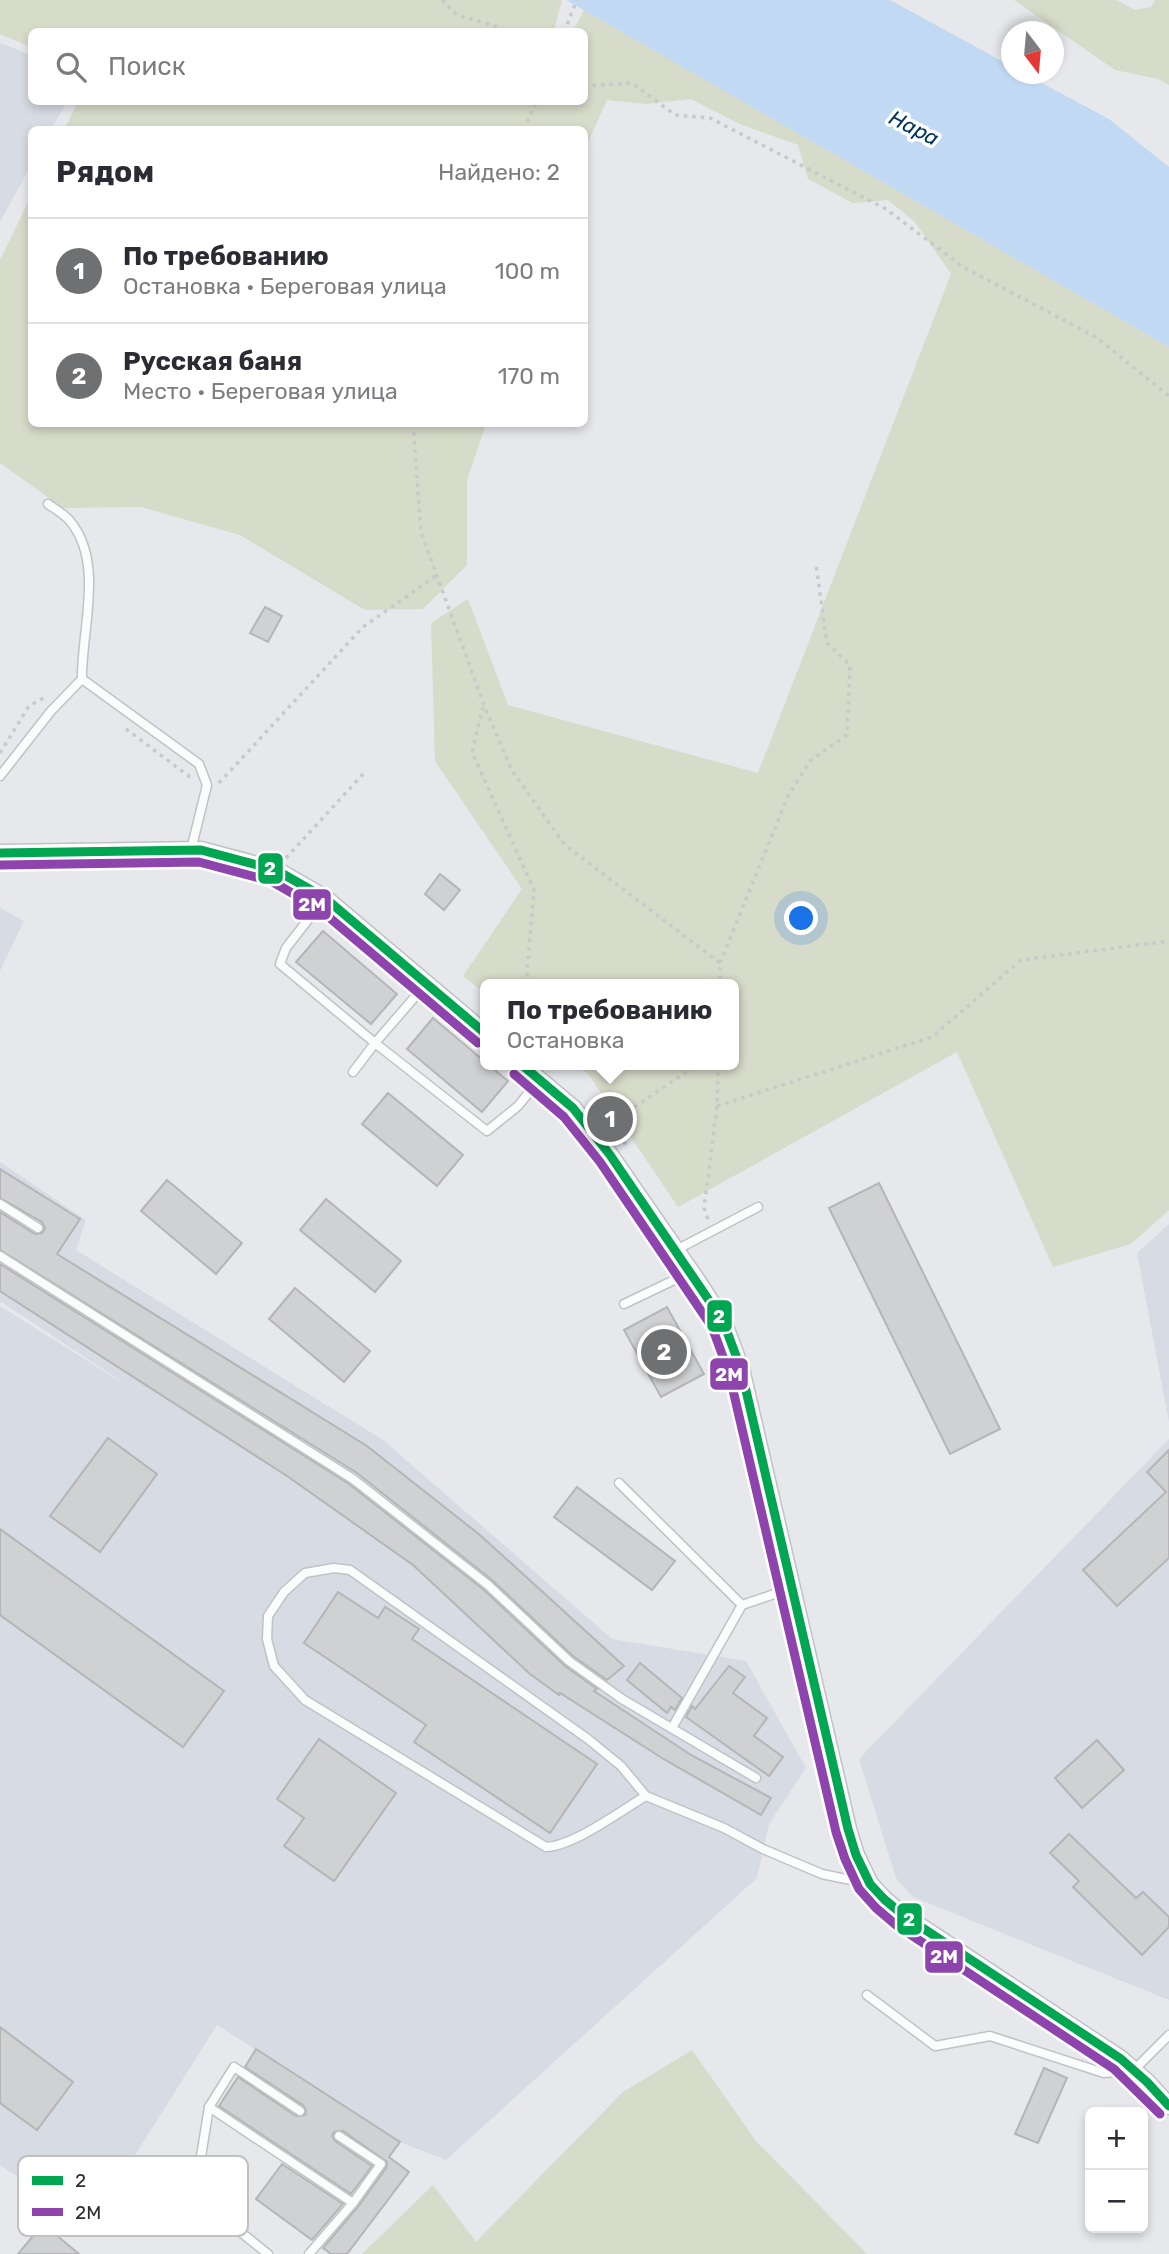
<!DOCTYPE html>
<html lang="ru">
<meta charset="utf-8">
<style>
:root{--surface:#fff;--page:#f2f2f3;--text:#2b2b33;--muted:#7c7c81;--line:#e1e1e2;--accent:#6e7072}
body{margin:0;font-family:Rubik,sans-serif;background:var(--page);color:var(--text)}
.controls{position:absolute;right:21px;bottom:21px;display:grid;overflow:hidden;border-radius:10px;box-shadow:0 4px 10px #0003}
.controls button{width:63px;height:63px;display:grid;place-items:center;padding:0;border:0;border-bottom:2px solid var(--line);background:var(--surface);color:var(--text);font:35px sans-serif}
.compass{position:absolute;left:1001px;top:21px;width:63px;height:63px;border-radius:50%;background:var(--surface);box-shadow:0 4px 10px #0003;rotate:164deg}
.you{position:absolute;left:802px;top:919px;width:24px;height:24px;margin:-18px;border:5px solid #fff;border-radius:50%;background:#1a73e8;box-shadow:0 0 0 10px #1a73e833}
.badge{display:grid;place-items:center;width:46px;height:46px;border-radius:50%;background:var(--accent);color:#fff;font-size:23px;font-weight:700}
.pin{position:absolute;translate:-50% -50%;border:4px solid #fff;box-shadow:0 2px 7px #0006}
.popup{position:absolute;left:480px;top:979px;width:259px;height:91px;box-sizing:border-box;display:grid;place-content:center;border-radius:10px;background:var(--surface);filter:drop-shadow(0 2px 5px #0005);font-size:23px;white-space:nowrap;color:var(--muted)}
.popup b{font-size:26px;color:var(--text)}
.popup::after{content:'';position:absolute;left:50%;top:100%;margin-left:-14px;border:14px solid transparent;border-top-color:var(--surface)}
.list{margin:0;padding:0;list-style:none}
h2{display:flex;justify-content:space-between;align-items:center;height:91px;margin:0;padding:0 28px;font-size:30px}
h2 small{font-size:23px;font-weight:400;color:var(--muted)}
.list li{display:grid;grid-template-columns:46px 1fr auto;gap:21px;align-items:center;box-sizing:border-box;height:105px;padding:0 28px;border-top:2px solid var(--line)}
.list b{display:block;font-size:26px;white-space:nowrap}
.list p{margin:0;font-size:23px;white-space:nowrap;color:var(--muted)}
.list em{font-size:23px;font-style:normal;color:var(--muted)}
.icon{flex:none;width:38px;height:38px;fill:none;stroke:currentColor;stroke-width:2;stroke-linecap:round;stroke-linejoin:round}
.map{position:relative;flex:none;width:1169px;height:2254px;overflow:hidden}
.search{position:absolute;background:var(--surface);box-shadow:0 4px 10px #0003;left:28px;top:28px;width:560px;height:77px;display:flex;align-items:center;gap:18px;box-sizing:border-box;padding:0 24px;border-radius:10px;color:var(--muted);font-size:26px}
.panel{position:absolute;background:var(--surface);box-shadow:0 4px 10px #0003;left:28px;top:126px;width:560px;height:301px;border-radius:10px}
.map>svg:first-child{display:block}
.built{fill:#d7dbe3}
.green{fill:#d7dbc9}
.water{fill:#c2d9f3}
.building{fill:#d0d1d2;stroke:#b5b5b7;stroke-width:2}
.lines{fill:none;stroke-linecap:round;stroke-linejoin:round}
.service-casing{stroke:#c1c2c4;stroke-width:11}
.minor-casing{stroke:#c1c2c4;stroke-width:19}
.path{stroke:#c8c9c9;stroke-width:3.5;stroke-dasharray:3.5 5;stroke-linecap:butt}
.service{stroke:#fbfcfc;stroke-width:8}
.minor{stroke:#fbfcfc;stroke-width:16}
.bus-1-casing{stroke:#fff;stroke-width:14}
.bus-2-casing{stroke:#fff;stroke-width:14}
.bus-1{stroke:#00a651;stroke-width:9}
.bus-2{stroke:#8e44ad;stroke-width:9}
.labels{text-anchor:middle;stroke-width:7;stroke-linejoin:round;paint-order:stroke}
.water-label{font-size:21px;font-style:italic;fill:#02345e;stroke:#fff}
.key{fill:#fff;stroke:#c0c1c1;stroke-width:2}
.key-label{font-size:19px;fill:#2e2f31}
.line-badge{stroke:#fff;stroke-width:2.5}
.badge-label{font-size:19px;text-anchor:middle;font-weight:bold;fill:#fff}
</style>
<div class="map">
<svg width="1169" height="2254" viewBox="0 0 1169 2254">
<rect width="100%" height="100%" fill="#e6e8eb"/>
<g class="built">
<path d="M0,43L31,55L32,102H67L51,129L32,130L31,165L0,222Z"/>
<path d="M0,908L24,921L0,971Z"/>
<path d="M0,1162L86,1220L76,1250L383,1440L612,1639L746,1661L806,1768L769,1824L757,1878L446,2160L400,2142L217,2025L91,2225L0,2165V1306L139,1393L0,1301Z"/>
<path d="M1169,1224V1422L1137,1253Z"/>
<path d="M1169,1439V2000L913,1897L896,1878L859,1759Z"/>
</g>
<g class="green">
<path d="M0,0H562L554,31L32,32L31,47L0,34Z"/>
<path d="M1014,0H1116L1135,10L1151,7L1155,0H1169V85L1158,79L1115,70Z"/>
<path d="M584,10L1169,347V1210L1131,1244L1053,1267L957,1052L678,1207L589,1075L576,1065H734V984H486V994L463,976L522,889L435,761L431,623L468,599L508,705L758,773L951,274L915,222L888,200L853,203L808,179L798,145L740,124L691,99L646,104L607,100L585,149L584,130H64L78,102H584V32L573,31Z"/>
<path d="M31,196L32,424H486L467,480V565L423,609L365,610L240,535L141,507L63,508L0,463V260Z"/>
<path d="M692,2050L756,2141L867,2254H362L433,2185L476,2242L623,2092Z"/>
</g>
<path class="water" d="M566,0H890L1011,66L1012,74H1025L1109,119L1169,167V347Z"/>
<g class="building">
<path d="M265,607L282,616L268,642L250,633Z"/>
<path d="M440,874L460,890L444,910L425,894Z"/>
<path d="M323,931L397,994L371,1024L296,962Z"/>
<path d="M433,1018L508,1081L482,1112L407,1049Z"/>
<path d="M388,1093L463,1155L437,1186L362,1124Z"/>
<path d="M0,1169L80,1219L57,1254L367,1446L480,1535L624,1666L607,1680L573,1656L492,1580L357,1473L0,1250V1212L35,1234L42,1233L45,1228L42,1222L0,1198Z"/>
<path d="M167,1180L242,1243L216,1274L141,1211Z"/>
<path d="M879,1183L1000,1429L950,1454L829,1208Z"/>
<path d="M326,1199L401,1261L375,1292L300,1230Z"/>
<path d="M0,1264L349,1484L484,1590L565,1666L597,1689L594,1691L691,1755L771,1798L761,1815L662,1758L560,1693L559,1695L530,1674L413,1565L287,1476L0,1291Z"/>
<path d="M295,1288L370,1351L344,1382L269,1319Z"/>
<path d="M667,1307L704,1374L661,1397L624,1330Z"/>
<path d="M108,1438L157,1474L100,1552L50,1516Z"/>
<path d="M1169,1450V1558L1117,1606L1083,1570L1166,1492L1147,1472Z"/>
<path d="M577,1487L675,1561L652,1590L554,1517Z"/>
<path d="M0,1529L224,1691L183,1747L0,1615Z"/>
<path d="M338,1592L378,1618L385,1607L419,1629L412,1639L597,1764L550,1833L414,1742L426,1725L304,1643Z"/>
<path d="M640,1663L682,1698L675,1710L671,1707L667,1713L627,1680Z"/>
<path d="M729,1666L745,1677L733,1693L767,1718L754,1736L783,1757L769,1776L686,1717L692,1706L695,1709Z"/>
<path d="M319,1739L396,1793L334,1881L284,1846L304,1818L277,1799Z"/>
<path d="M1097,1740L1124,1770L1082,1808L1055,1778Z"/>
<path d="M1069,1834L1136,1898L1143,1892L1169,1917V1927L1142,1955L1073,1887L1079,1881L1050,1853Z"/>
<path d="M0,2027L73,2082L37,2130L0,2103Z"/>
<path d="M256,2049L400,2142L389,2157L409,2172L347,2254H331L323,2248L358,2207L386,2168L387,2162L343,2131L334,2132L332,2136L335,2141L372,2166L351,2194L219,2106L238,2077L296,2116L305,2115L306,2111L304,2106L245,2067Z"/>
<path d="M1044,2068L1067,2078L1038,2143L1015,2134Z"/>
<path d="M282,2164L343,2204L312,2240L256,2199Z"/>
<path d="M43,2224L79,2254H18Z"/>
</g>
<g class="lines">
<defs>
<g id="service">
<path d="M82,679L199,764L207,785L191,850"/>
<path d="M0,776L51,711L82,679C81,631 105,563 70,521C64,514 55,509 48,504"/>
<path d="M325,898L286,948L280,964L375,1043L353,1072"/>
<path d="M426,984L375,1043L487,1131L518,1106L539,1080"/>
<path d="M0,1204L38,1228"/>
<path d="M676,1250L758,1207"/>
<path d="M0,1256L353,1479L488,1585L569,1661L622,1699L756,1778"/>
<path d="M624,1304L691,1272"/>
<path d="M619,1483L742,1605"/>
<path d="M672,1728L742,1605L792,1588"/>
<path d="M646,1796C620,1811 574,1846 546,1847L305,1700L274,1666L267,1639L268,1616L284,1592L305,1573L334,1568L350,1570L588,1739L621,1766L646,1796L724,1828L763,1849L822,1874L870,1884"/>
<path d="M867,1995L935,2046L990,2036L1104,2073L1134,2070L1169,2035"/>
<path d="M209,2107L353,2203"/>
<path d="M268,2254L233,2226L199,2169L209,2107L234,2067L300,2111"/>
<path d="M309,2254L353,2203L381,2164L339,2136"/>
</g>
<g id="minor">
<path d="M0,853L201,850L276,870L325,898L486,1034"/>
<path d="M522,1065L573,1108L610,1155L698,1282L723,1321L741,1369L848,1829L856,1855L870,1884L884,1899L903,1915L1121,2059L1147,2082L1169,2106"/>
</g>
</defs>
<use href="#service" class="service-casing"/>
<use href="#minor" class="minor-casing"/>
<g class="path">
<path d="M442,0L457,15L495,26L500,32"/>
<path d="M564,32L577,0"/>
<path d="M584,86L632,83L675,115L710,118L886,209L963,267L1096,337L1169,396"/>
<path d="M524,130L536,102"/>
<path d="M413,424L421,532L484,705L512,771L565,845L720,963V984"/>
<path d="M483,707L472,752L534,890L526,984"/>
<path d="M126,729L190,777"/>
<path d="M0,753L29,706L47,696"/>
<path d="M219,783L363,627L437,575"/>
<path d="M286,858L365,772"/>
<path d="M720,963L788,796L810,761L847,735L850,665L827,643L816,564"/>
<path d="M717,1106L932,1037L1021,960L1169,941"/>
<path d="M625,1145L623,1133L627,1112L697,1065"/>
<path d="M708,1219L704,1208L717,1106L718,1065"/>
</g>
<use href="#service" class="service"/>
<use href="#minor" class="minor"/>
<defs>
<g id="bus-1">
<path d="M0,853L201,850L276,870L325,898L486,1034"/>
<path d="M522,1065L573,1108L610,1155L723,1321L741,1369L848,1829L856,1855L870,1884L884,1899L903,1915L1121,2059L1147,2082L1169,2106"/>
</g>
<g id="bus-2">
<path d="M0,865L199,862L271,881L318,908L478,1043"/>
<path d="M514,1074L564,1117L600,1162L712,1327L729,1373L836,1832L845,1859L859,1889L876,1908L896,1925L1114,2069L1160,2114"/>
</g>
</defs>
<use href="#bus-1" class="bus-1-casing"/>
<use href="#bus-2" class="bus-2-casing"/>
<use href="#bus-1" class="bus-1"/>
<use href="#bus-2" class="bus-2"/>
</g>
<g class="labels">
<g class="water-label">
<text transform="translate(914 128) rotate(27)" y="7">Нара</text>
</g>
</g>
<rect x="18" y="2156" width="230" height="80" rx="10" class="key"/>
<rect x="32" y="2176" width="31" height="9" fill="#00a651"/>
<rect x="32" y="2208" width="31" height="8" fill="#8e44ad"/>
<g class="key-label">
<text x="75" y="2187">2</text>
<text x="75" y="2219">2М</text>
</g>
<g class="line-badge">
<rect x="257" y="852" width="27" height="33" rx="7" fill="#00a651"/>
<rect x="292" y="888" width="40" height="33" rx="7" fill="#8e44ad"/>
<rect x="706" y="1299" width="27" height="34" rx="7" fill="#00a651"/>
<rect x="709" y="1357" width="40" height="34" rx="7" fill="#8e44ad"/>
<rect x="896" y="1902" width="27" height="34" rx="7" fill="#00a651"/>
<rect x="924" y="1940" width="40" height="34" rx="7" fill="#8e44ad"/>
</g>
<g class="badge-label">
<text x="270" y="875">2</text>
<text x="312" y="911">2М</text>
<text x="719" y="1323">2</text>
<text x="729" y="1381">2М</text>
<text x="909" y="1926">2</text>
<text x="944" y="1963">2М</text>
</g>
</svg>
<div class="controls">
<button>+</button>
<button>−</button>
</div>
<svg class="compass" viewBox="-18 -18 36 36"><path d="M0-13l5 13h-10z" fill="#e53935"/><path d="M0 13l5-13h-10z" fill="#7c7c81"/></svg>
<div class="you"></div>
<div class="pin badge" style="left:610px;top:1119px">1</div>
<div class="popup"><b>По требованию</b>Остановка</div>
<div class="pin badge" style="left:664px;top:1352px">2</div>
<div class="search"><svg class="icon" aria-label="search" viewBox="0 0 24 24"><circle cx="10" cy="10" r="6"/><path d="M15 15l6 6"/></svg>Поиск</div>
<section class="panel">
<h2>Рядом<small>Найдено: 2</small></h2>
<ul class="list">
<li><span class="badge">1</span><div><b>По требованию</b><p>Остановка · Береговая улица</p></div><em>100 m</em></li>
<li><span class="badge">2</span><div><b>Русская баня</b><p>Место · Береговая улица</p></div><em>170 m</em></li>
</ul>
</section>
</div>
